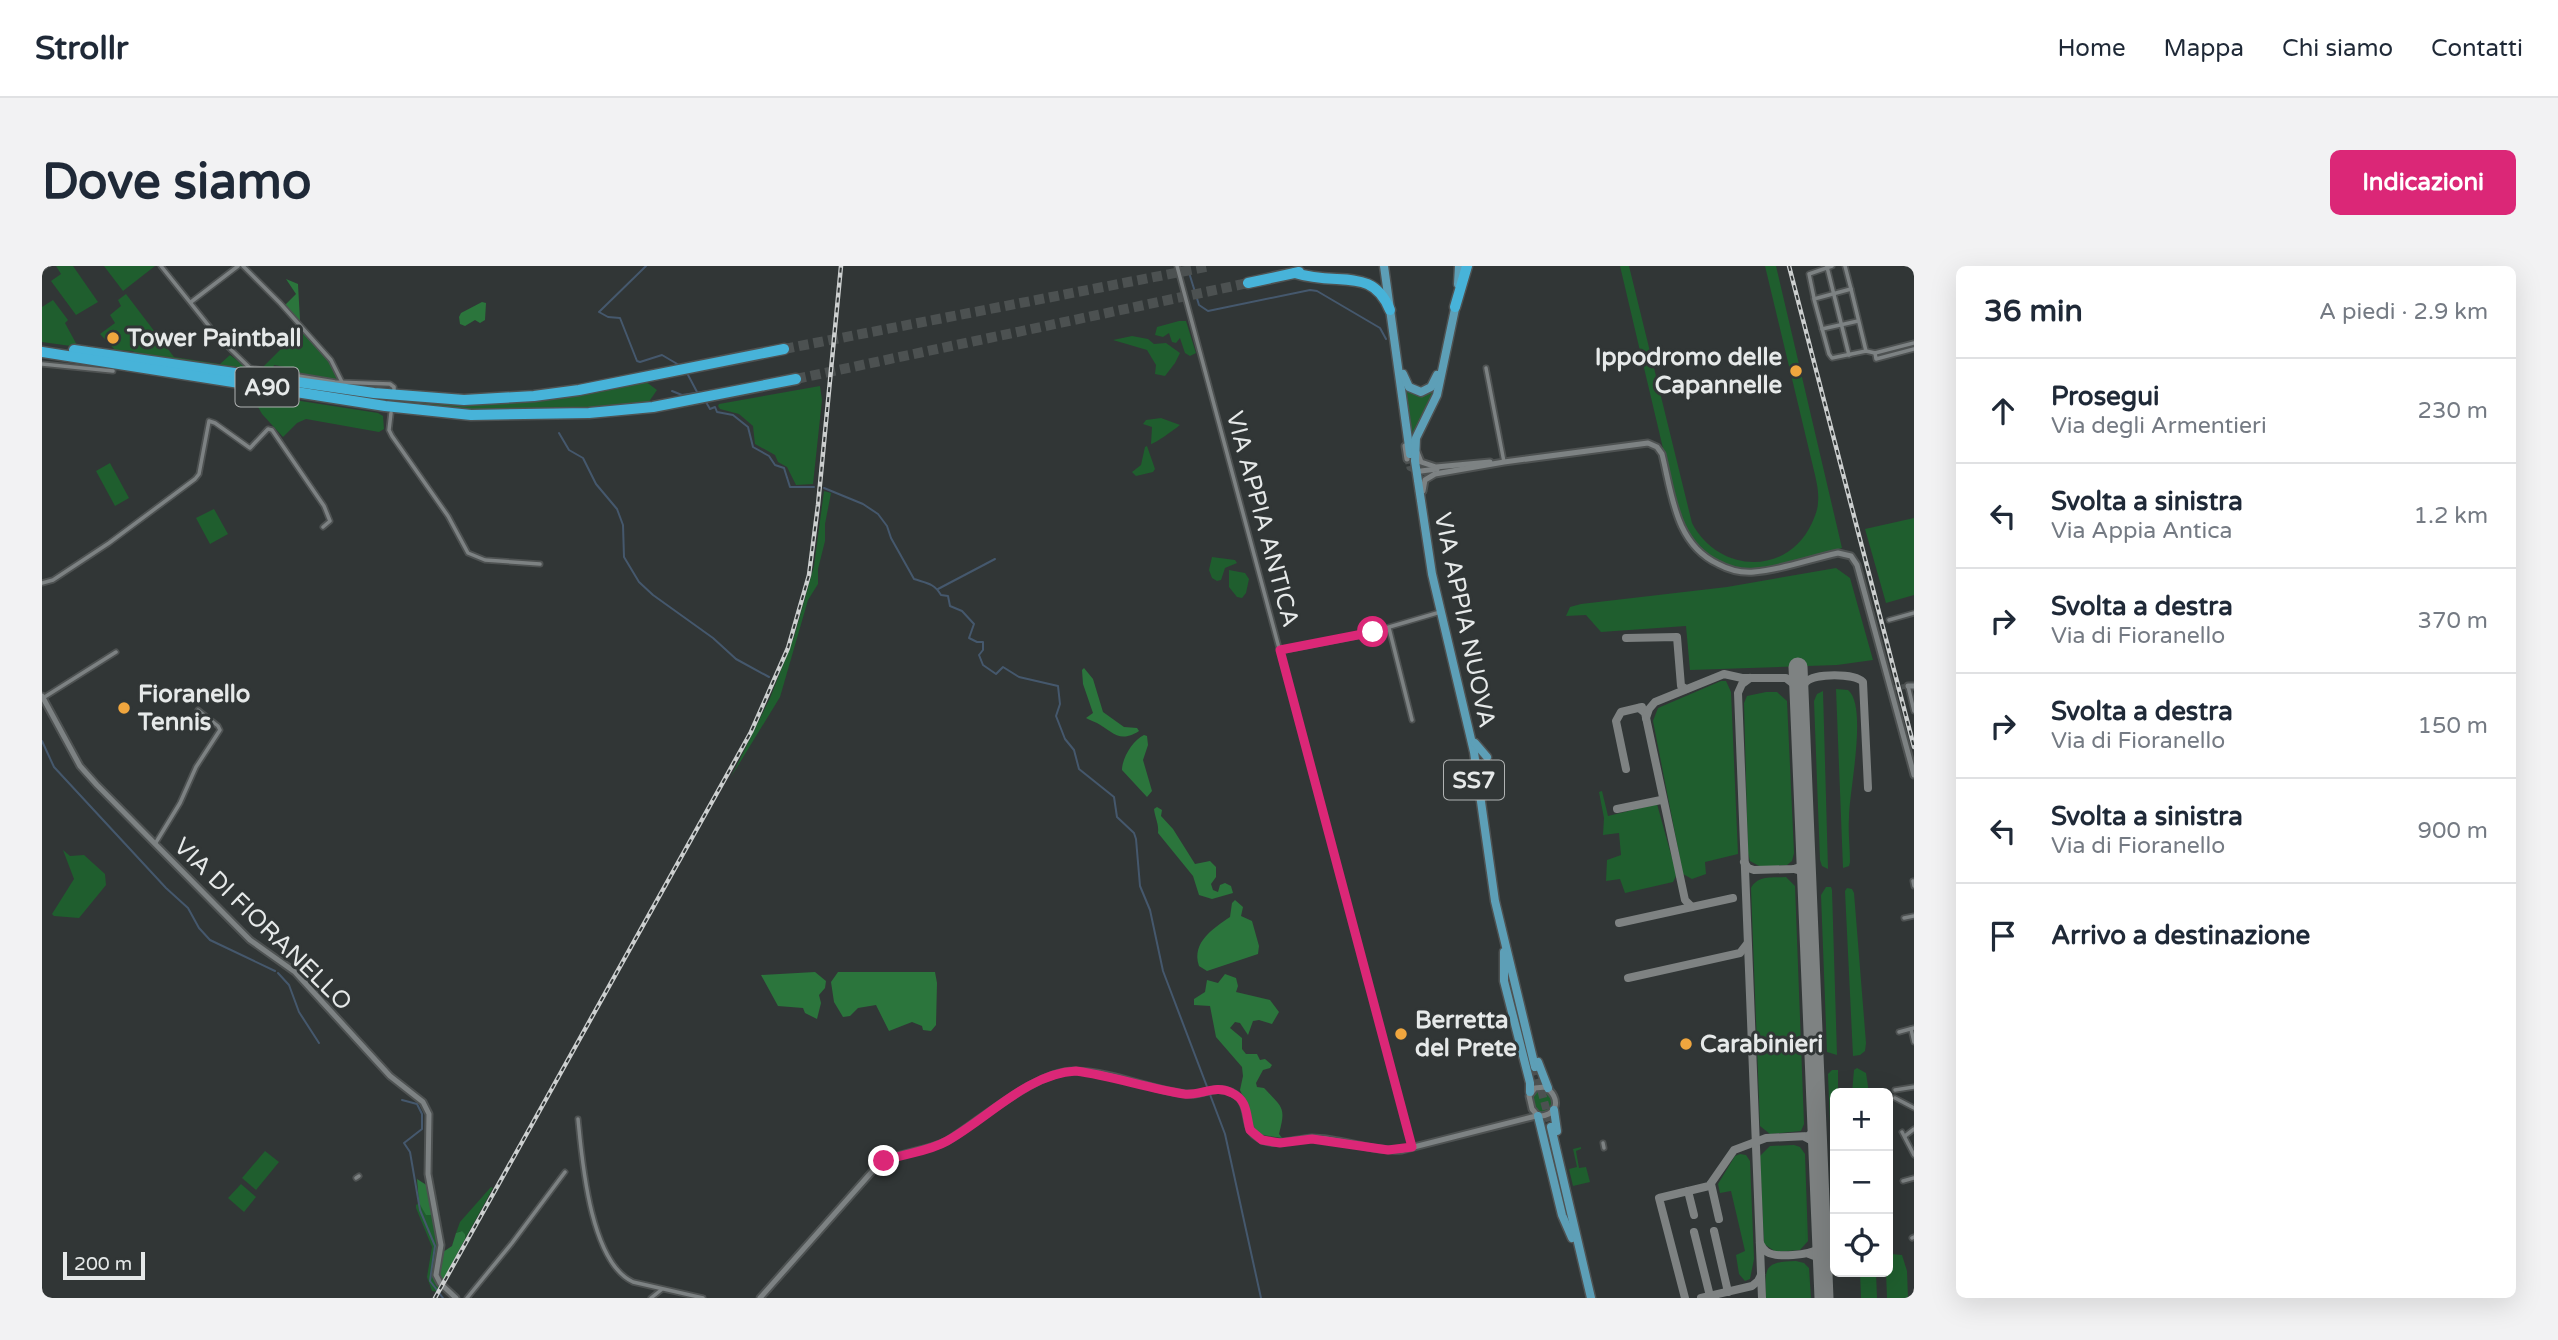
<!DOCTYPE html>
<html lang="it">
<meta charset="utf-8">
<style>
:root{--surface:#fff;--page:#f2f2f3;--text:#1f2937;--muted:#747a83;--line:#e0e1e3;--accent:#db2777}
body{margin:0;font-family:"Varela Round",sans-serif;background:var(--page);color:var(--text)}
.controls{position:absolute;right:21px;bottom:21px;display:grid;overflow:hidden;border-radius:10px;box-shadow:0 7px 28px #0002}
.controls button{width:63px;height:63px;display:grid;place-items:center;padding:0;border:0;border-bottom:2px solid var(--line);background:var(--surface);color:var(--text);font:35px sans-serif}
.scale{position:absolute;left:21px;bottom:18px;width:82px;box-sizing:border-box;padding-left:7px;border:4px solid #e6e9e9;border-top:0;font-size:19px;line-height:24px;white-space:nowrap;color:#e6e9e9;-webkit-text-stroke:5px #313636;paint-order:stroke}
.stop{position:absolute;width:21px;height:21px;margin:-16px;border:5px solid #db2777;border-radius:50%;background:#fff}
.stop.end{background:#db2777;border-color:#fff;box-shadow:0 2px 7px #0008}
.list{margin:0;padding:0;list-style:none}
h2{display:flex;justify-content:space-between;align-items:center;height:91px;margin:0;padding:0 28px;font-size:30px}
h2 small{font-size:23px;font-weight:400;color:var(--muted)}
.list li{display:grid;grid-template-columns:46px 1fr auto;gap:21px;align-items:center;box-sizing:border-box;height:105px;padding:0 28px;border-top:2px solid var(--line)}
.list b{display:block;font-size:26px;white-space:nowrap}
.list p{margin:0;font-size:23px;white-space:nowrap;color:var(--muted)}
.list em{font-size:23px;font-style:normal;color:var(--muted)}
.icon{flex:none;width:38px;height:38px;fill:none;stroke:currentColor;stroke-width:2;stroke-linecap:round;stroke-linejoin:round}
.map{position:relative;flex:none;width:1872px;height:1032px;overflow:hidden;border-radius:10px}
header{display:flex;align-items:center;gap:42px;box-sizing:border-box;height:98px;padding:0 35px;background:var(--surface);border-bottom:2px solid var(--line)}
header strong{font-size:33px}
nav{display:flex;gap:38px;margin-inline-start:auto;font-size:24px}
.intro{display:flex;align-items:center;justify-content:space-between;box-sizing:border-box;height:168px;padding:0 42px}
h1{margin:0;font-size:49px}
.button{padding:18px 32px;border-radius:10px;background:var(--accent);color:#fff;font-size:24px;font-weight:700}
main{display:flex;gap:42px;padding:0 42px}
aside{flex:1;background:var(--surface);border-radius:10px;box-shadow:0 7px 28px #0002}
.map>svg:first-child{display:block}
.green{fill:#1f5e2e}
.forest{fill:#2b753c}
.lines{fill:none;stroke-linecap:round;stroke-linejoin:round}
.stream{stroke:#45586d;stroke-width:2}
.taxiway{stroke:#7e8282;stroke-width:8}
.runway{stroke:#7e8282;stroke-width:19}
.tertiary-tunnel{stroke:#4c5151;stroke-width:5;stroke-dasharray:5 2.5;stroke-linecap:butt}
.primary-tunnel{stroke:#4c5151;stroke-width:8;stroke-dasharray:8 4;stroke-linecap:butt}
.motorway-tunnel{stroke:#4c5151;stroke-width:10;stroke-dasharray:10 5;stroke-linecap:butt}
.minor-casing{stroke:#4e5252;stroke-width:7}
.tertiary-casing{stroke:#4e5252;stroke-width:9}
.primary-casing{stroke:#4e5252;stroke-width:11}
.motorway-casing{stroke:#4e5252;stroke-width:13}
.minor{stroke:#7d8283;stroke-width:3.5}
.tertiary{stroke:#7d8283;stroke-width:5}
.primary{stroke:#5d9fb7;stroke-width:8}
.motorway{stroke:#47b3d9;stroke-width:10}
.rail-casing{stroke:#cccfcf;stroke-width:4.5}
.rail{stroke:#313636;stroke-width:2;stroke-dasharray:5;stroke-linecap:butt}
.route{stroke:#db2777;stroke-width:9}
.poi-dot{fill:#f0a63e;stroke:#313636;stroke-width:2.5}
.labels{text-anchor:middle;stroke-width:6;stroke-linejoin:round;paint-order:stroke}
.shield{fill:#313636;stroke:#b0b3b3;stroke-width:2}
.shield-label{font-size:23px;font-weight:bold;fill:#e6e9e9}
.poi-label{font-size:24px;font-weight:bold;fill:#e6e9e9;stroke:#313636;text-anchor:start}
.street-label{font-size:24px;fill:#e6e9e9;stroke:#313636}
</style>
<header>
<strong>Strollr</strong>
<nav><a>Home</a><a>Mappa</a><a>Chi siamo</a><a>Contatti</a></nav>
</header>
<div class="intro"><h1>Dove siamo</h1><a class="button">Indicazioni</a></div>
<main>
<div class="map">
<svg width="1872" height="1032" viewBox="0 0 1872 1032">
<rect width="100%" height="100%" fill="#313636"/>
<g class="green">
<path d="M14,0H31L56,36L34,49L9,15L19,8Z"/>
<path d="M62,0H113L81,25Z"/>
<path d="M1578,0H1587L1650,257C1676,307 1745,311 1770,257C1773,250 1776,243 1776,236C1777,227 1775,218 1773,209L1723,0H1734L1800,282C1734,302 1669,328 1636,246Z"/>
<path d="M84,28L132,91L178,98L188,89L211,106L94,90L91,85L73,84L58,68L73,57L68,49L79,40L76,34Z"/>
<path d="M11,34L26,54L23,57L36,81L0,76V41Z"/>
<path d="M1137,55H1144L1154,87L1148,90L1143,87L1138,72L1134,77L1130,76L1127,67L1121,71L1113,69L1115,61Z"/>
<path d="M258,64L289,95L297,114L254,108V103L232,99L230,105L219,103Z"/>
<path d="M1090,70L1106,73L1112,78L1124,77L1138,87L1133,97L1123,110L1113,108L1114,99L1105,84L1071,74Z"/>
<path d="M603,115L615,124L606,137L559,144L449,146L355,139L356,133L388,136Z"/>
<path d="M1361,117L1369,125L1395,120L1371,184Z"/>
<path d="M778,120L780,134L771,218L754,219L745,201L736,196L733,189L713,178L711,160L697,148L678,143L676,140L677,138Z"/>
<path d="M208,127L336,147L341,150L342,163L337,166L264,153L255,157L241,171L220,148Z"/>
<path d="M1119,152L1138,159C1133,163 1114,177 1109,178L1110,161L1101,158L1104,154Z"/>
<path d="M1105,180L1113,203L1111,206L1094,210L1090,206L1099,199L1103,181Z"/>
<path d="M68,197L87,232L73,240L54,205Z"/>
<path d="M782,225L789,227L783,258V275L776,303V318L766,334L738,431L689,511L728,432L752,371L772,300Z"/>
<path d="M172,243L186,268L168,278L154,252Z"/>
<path d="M1872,252V329L1844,337L1823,263Z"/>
<path d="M1170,291L1193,294L1195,297L1183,302L1179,314L1175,315L1170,312L1167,304Z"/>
<path d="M1794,302L1808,312L1831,394L1795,399L1648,404L1644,360L1559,366L1544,349L1524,350L1528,341L1539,338L1685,321Z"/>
<path d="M1187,304L1203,307L1207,313L1204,327L1200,332L1195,331L1187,321Z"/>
<path d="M1679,415H1684L1689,426L1696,588L1663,596L1664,608L1650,613L1641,608L1611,455L1616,442Z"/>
<path d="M1794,423L1806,424C1826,440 1807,525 1807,552C1806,566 1808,581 1808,596L1807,600L1801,602Z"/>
<path d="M1781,425L1786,603L1780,600L1778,594L1772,435L1775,428Z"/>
<path d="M1724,426H1735L1745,435L1752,587L1750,595L1745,599L1719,601L1708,595L1706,587L1702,437L1705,430Z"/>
<path d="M1560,525L1566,550L1615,538L1633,603L1634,610L1631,616L1583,627L1578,613L1564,615L1565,594L1579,589L1577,567L1561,569L1562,552L1557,526Z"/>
<path d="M21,584L28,590L42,589L63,608L64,619L37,652L12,650L10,648L32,613Z"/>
<path d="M1744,611L1753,620L1762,858L1759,865L1728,868L1718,860L1709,622C1716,609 1730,612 1744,611Z"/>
<path d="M1784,621H1789L1790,624L1795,789L1785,786L1779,629Z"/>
<path d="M1805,622L1810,623L1812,627L1824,777L1823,785L1818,789L1811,790L1803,625Z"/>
<path d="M1815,802L1824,807L1827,827H1810L1812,804Z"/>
<path d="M1790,804H1796V827H1793V978L1786,808Z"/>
<path d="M1502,822L1508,828L1510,842L1504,848L1498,847L1493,842L1491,828L1493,824Z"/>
<path d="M1752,879L1758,881L1763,888L1766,975L1758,984L1734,986L1722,978L1718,890L1728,880Z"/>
<path d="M1539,881V883L1534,885L1537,902L1544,901L1548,916L1531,920L1527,903L1535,901L1531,883Z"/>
<path d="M223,885L237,896L214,924L200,912Z"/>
<path d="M1698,888L1704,889L1708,895L1712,993L1708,1013L1703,1015L1697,1008L1694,989L1703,985L1689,925L1678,927L1676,918L1693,890Z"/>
<path d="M199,918L214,931L202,946L186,932Z"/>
<path d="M449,921L451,922L423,973V968L419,965L414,967L418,956Z"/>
<path d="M377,937L385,949H392L399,1020L396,1026L390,1025L385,1011L390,981L374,942V939Z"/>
<path d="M1849,988L1860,989L1865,1005L1866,1032H1845L1844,1006H1846V990Z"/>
<path d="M1754,995L1762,997L1767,1002L1769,1032H1724C1723,1002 1721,996 1754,995Z"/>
<path d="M1818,1006H1834L1835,1032H1819Z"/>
</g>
<g class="forest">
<path d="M244,13L256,18L258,54L255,55L242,40L254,28Z"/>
<path d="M440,36L444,37L443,54L438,57L433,54L423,60L418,58L417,51L419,47Z"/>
<path d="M1042,402L1051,413L1061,446L1082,461L1095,462L1097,465C1077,478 1070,465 1055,457C1051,455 1047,454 1044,452L1051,447L1041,418L1040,404Z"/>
<path d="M1102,469L1105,470L1106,479L1101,494L1110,525L1105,531L1080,504C1080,492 1091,474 1102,469Z"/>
<path d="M1115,541L1120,544L1119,550L1131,563L1153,598L1168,595L1174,601V611L1169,618L1171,624L1176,626L1178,619L1183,617L1189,620L1191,627L1170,633L1157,629L1151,610L1116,567C1117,558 1113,552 1112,543Z"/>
<path d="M1193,634L1201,641L1199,650L1210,655L1217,680L1216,688L1165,705L1157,700C1149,676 1172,662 1188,651L1190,637Z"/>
<path d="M773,706L784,715L783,722L777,729L779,737L775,753L763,747L761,742L736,740L719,709Z"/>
<path d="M796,706H893L895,717L894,759L889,765L881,764L880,760L870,756L847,765L834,739L816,742L808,750L801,751L792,736L789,716Z"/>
<path d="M1183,708L1194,712L1196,720L1194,726L1228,734L1237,746L1230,758L1217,754L1211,755L1206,769L1198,757L1193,756L1188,762L1200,772V783L1204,788H1215L1218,794L1223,793L1230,799L1228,802L1221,804L1214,817L1215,821L1222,822C1241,842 1244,841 1237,868L1240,872L1220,869L1210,860L1208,846L1198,824L1201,810L1200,801L1174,771L1168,740L1152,739V733L1163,726L1165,714L1176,717Z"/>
<path d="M375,913L386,920L392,949H384L377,937Z"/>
<path d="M420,965L423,968V973L400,1016L396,1009L401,986L410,980L414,967Z"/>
</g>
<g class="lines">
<g class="stream">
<path d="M604,0L557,46L566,51L578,52L595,95L598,96L620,89L637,99"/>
<path d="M1145,0L1157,39L1166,45L1268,24L1275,25L1338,62L1344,73"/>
<path d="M645,107L655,126"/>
<path d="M630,125L640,129L680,123"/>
<path d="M664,136L668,143L673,141L675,146L691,149L706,161L711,181L727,190L733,199L742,202L748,221H772"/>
<path d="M517,167L527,184L541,192L554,218L575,243L581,259L582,291L597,316L611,329L671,372L694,393L727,411"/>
<path d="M782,222L821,238L836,248L845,260L849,272L872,313C884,317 892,317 899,329L906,330L908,340L920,345L932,358L927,372L935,376H941V384L937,389L941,399L954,408L961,401L977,411L1016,420L1018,438L1014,450L1023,473L1032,484L1037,503L1072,531L1075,551L1092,567L1094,573L1098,620L1108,644L1121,705L1183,868L1219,1032"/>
<path d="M896,323L953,293"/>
<path d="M0,475L12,501L124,622L146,642L157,662L168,674L233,705"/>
<path d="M236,707L247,719L257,746L277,777"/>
<path d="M360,834L375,838L380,848V863L362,877L368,886L378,944L393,980L388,1015L401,1032"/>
</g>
<g class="taxiway">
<path d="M1584,372L1635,371L1639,420L1644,423"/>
<path d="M1708,412L1700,418L1696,427L1720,1032"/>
<path d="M1758,433C1759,427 1759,421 1764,416C1773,407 1812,407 1821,416L1826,522"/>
<path d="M1597,442L1603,447L1643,634L1650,641"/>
<path d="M1604,452L1607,443L1613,436L1682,408L1700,412H1744L1753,419L1757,430"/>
<path d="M1584,503L1574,455L1579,446L1600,441"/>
<path d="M1575,543L1619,534L1621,535"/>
<path d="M1702,596L1706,602L1712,604L1752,603L1758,601L1764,593"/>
<path d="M1752,603L1759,605L1765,614"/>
<path d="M1577,657L1691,632"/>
<path d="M1586,712L1698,687L1705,678"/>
<path d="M1763,871L1774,877L1776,886"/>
<path d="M1669,918L1677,953"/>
<path d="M1646,925L1652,949"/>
<path d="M1672,965L1686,1026"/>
<path d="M1652,966L1668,1030"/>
<path d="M1718,977C1720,981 1721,984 1725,986C1734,992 1768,989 1776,983L1779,974"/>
<path d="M1767,988L1775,991L1780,1000"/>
<path d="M1643,1032L1617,932L1667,920L1692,884L1724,872L1766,870L1771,866L1775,856"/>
<path d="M1659,1032L1710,1020L1716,1015L1719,1009"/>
</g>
<path class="runway" d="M1756,401L1782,1032"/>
<g class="tertiary-tunnel">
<path d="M1365,193L1367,202L1375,206"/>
<path d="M1852,422L1866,420"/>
</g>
<path class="primary-tunnel" d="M1493,801L1509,861"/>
<g class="motorway-tunnel">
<path d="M742,83L1169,0"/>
<path d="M754,113L1206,17"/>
</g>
<defs>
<g id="minor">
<path d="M119,0L175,70L208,102L293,116L348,118L352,121V126"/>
<path d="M201,0L238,37L289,94L300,116"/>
<path d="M1135,0L1370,880"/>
<path d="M1803,0L1809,23"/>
<path d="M1785,1L1807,89"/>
<path d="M0,2L3,0"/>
<path d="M1772,32L1767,8L1790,0"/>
<path d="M149,36L196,0"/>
<path d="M1780,63L1816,55"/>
<path d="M1824,85L1809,23L1772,33L1787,88L1790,92L1824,85L1833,87L1872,77"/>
<path d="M1833,87L1834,93L1872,83"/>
<path d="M0,98L71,105"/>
<path d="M1444,102L1462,196"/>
<path d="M349,147L347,164L350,170L406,250L426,287L443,294L498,298"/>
<path d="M0,317L11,314L67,277L153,213L157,208L167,155L173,157L208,182L226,163L230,164L282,240L288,255L281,261"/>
<path d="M1847,354L1872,347"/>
<path d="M1347,362L1370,454"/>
<path d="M1238,385L1320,369L1395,347"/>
<path d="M1866,420L1872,445"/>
<path d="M1,432L74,386"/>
<path d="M113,578L138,537L154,501L178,464L176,460L156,444"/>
<path d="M1871,615L1872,620"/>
<path d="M1862,652L1872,650"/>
<path d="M1869,763L1872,776"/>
<path d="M1857,766L1872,762"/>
<path d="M1853,824L1872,821"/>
<path d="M1853,832L1872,842"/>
<path d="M536,853C540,894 548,996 591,1016L661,1032"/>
<path d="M1860,866L1872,889"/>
<path d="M1863,870L1872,863"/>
<path d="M1561,877L1562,882"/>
<path d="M314,912L317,910"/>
<path d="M1861,915L1872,912"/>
<path d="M1870,972L1872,971"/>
<path d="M425,1032L470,977L523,906"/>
<path d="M609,1032L619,1024"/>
</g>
<g id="tertiary">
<path d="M1363,180L1365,193"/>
<path d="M1375,186L1379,196L1394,201L1448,196"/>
<path d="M1379,205L1395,203"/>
<path d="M1381,225L1383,214L1393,208L1462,196L1606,177L1615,181L1620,188C1630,228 1633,278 1676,298C1687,304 1699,307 1712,306C1740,304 1768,293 1796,287L1809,290L1815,299L1872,509"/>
<path d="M1866,420H1872"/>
<path d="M0,430L38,500L55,519L208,674L253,706L348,810L381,836L387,848L386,908L399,979L394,1009L398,1017L414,1032"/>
<path d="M718,1032L835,900C854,886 883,886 905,875C938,855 996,803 1034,805C1067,806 1100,820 1132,826C1139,827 1146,829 1153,828C1167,826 1176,820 1189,826C1211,836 1199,860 1214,870C1230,883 1252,873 1270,872C1300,872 1330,886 1360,884L1494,850C1516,852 1520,831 1503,821L1493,822L1487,830L1490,843L1496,850"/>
</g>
<g id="primary">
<path d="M1342,0L1368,188"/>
<path d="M1416,18L1417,0"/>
<path d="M1414,38L1395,129L1374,172L1373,195L1390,308L1432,486L1453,635L1493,801"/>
<path d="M1361,108L1367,121L1379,126L1389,121L1395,109"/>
<path d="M1433,477L1445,491"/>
<path d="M1438,518L1440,507L1446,498"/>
<path d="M1462,686V715L1488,817V826"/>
<path d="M1496,796L1506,822"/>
<path d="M1512,844L1515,865"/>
<path d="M1496,850L1520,949L1530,972"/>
<path d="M1509,861L1549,1032"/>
</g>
<g id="motorway">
<path d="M1253,7C1298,21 1330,0 1348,44"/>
<path d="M1206,17L1257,6"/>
<path d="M1413,41L1425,0"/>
<path d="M32,84L332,127L422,134L492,130L537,124L742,83"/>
<path d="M0,86L343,140L429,149L547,147L611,141L754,113"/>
</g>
</defs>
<use href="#minor" class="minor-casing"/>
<use href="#tertiary" class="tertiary-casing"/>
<use href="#primary" class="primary-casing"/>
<use href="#motorway" class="motorway-casing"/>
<use href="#minor" class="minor"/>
<use href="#tertiary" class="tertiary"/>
<use href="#primary" class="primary"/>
<use href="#motorway" class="motorway"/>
<defs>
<g id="rail">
<path d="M1747,0L1872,481"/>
<path d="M393,1032L709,466L746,382L767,309L776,239L799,0"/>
</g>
</defs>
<use href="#rail" class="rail-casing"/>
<use href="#rail" class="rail"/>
</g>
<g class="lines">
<path class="route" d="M842,895C863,887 886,886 905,875C945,853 986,807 1034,805C1070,810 1105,822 1142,828C1159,830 1173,818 1190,827C1206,834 1204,850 1208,864L1220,874L1238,877L1270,873L1346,884L1370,881L1238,384L1331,366"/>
</g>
<g class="poi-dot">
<circle cx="71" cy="72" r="7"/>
<circle cx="1754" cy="105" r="7"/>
<circle cx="82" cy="442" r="7"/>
<circle cx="1359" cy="768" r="7"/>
<circle cx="1644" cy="778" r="7"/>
</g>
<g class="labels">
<g class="shield">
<rect x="193.5" y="101.5" width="63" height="39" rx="5"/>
<rect x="1402" y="494.5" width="60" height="39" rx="5"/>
</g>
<g class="shield-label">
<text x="225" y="129">A90</text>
<text x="1432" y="522">SS7</text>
</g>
<g class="poi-label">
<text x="85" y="80">Tower Paintball</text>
<text x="1740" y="99" text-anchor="end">Ippodromo delle<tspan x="1740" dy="28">Capannelle</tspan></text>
<text x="96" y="436">Fioranello<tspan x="96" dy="28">Tennis</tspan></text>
<text x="1373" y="762">Berretta<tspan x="1373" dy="28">del Prete</tspan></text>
<text x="1658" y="786">Carabinieri</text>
</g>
<g class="street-label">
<text transform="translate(1221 253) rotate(75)" y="8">VIA APPIA ANTICA</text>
<text transform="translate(1423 354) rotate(78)" y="8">VIA APPIA NUOVA</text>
<text transform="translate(221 658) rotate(44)" y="8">VIA DI FIORANELLO</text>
</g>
</g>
</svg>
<div class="controls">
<button>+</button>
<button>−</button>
<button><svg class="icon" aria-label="locate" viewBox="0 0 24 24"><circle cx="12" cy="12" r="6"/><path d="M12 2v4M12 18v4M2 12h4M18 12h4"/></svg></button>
</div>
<div class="scale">200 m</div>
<div class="stop" style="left:1331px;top:366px"></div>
<div class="stop end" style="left:842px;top:895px"></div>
</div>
<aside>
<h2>36 min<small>A piedi · 2.9 km</small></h2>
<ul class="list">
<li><svg class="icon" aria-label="ahead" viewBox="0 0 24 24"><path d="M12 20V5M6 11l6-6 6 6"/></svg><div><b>Prosegui</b><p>Via degli Armentieri</p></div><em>230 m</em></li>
<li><svg class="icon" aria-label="left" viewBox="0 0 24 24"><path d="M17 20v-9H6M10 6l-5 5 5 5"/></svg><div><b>Svolta a sinistra</b><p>Via Appia Antica</p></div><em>1.2 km</em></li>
<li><svg class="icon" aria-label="right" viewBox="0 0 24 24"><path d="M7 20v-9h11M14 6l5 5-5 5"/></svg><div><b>Svolta a destra</b><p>Via di Fioranello</p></div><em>370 m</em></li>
<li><svg class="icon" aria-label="right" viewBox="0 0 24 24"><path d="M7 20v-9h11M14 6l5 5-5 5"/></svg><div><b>Svolta a destra</b><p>Via di Fioranello</p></div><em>150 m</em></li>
<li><svg class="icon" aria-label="left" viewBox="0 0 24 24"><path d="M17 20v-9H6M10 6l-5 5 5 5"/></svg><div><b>Svolta a sinistra</b><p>Via di Fioranello</p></div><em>900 m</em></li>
<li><svg class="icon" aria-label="arrive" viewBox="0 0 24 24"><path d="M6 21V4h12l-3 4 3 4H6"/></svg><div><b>Arrivo a destinazione</b></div></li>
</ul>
</aside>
</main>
